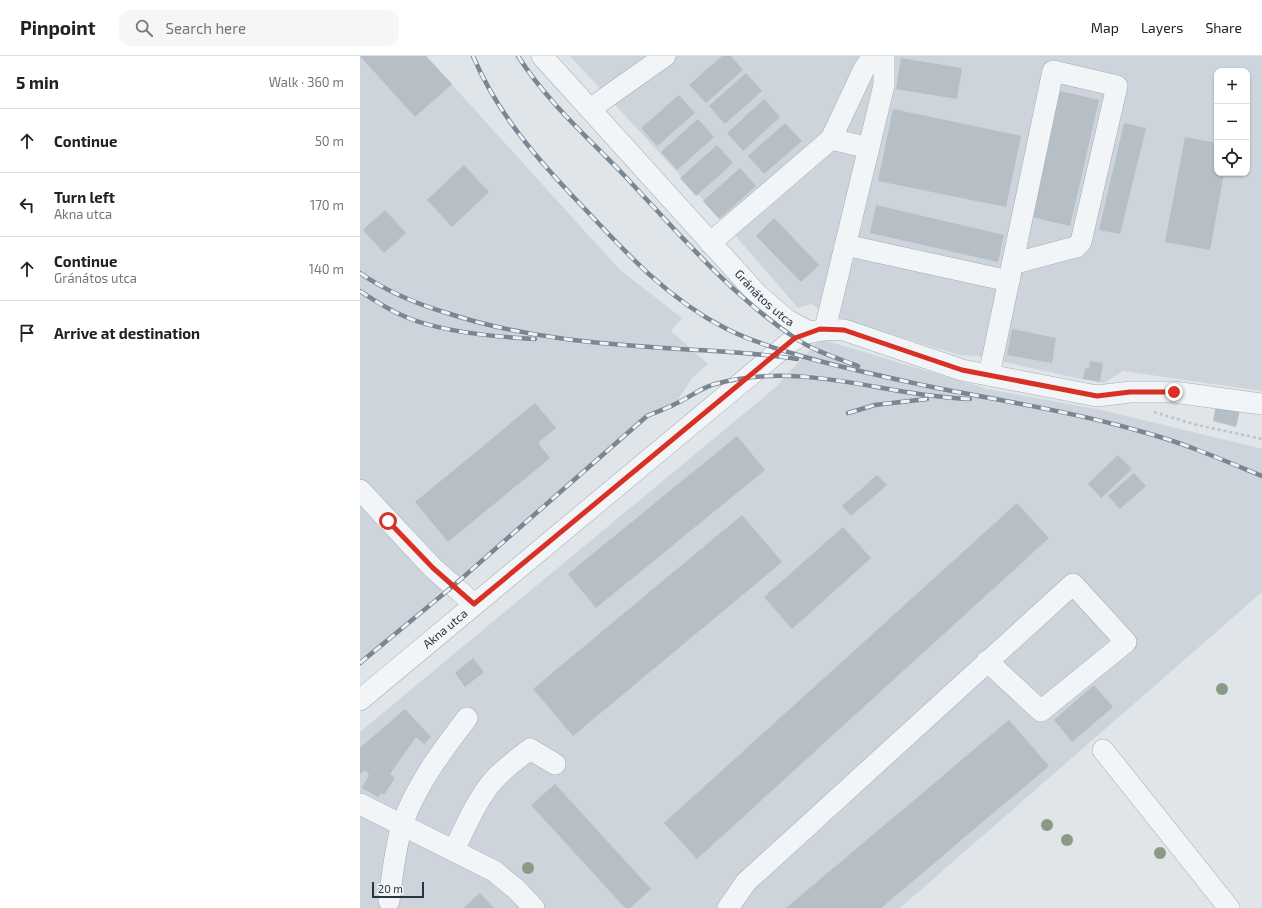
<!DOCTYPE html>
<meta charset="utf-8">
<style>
:root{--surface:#fff;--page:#f6f6f6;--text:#222;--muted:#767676;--line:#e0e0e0}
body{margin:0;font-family:"Exo 2",sans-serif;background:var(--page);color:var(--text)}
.controls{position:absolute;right:12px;top:12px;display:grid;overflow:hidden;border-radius:8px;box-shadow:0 1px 3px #0004}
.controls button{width:36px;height:36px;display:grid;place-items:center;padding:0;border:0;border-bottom:1px solid var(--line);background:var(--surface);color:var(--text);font:20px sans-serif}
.scale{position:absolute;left:12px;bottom:10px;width:52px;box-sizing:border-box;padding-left:4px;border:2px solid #273541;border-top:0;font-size:11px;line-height:14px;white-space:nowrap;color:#273541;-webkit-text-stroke:3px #eff3f6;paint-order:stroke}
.stop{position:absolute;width:12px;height:12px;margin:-9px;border:3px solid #d93025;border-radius:50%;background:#fff}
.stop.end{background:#d93025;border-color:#fff;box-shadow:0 1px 4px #0008}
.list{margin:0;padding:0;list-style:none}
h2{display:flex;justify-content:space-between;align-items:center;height:52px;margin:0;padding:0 16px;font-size:17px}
h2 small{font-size:13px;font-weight:400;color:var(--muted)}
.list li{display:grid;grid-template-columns:26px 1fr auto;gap:12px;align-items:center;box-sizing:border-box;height:64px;padding:0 16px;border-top:1px solid var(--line)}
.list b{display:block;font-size:15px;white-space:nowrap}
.list p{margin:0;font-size:13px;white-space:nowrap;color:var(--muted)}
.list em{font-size:13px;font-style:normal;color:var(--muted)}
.icon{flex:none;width:22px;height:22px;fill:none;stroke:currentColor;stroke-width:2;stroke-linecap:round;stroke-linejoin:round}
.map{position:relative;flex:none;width:902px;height:852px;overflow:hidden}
header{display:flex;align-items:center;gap:24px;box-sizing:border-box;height:56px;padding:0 20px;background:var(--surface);border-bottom:1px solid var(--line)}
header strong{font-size:19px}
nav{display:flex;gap:22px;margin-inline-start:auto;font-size:14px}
.search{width:280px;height:36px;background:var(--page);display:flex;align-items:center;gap:10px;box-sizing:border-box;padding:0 14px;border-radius:12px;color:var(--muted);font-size:15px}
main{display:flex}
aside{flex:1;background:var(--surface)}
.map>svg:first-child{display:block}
.built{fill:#cdd4db;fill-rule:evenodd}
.building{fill:#b6bfc6}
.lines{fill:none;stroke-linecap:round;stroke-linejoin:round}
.minor-casing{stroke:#a4adb3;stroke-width:22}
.path{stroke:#bdc3c8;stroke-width:2.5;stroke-dasharray:3 3;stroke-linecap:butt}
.minor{stroke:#f2f5f7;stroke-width:21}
.rail-casing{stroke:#788793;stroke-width:4.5}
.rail{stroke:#eff3f6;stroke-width:3;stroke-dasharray:9;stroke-linecap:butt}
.tree{fill:#899a85}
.route{stroke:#d93025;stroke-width:5}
.labels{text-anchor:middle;stroke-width:3;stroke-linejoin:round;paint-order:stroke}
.street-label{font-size:12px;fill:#273541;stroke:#eff3f6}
</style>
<header>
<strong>Pinpoint</strong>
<div class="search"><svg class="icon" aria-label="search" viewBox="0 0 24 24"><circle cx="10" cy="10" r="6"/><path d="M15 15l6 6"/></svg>Search here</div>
<nav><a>Map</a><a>Layers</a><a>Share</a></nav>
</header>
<main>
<aside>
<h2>5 min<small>Walk · 360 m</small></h2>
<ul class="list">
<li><svg class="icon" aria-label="ahead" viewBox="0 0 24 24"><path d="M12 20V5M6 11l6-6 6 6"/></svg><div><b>Continue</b></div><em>50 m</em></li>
<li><svg class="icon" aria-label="left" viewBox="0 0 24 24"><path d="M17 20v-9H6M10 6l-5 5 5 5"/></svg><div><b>Turn left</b><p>Akna utca</p></div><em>170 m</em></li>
<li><svg class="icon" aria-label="ahead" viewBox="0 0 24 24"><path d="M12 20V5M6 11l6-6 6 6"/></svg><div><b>Continue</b><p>Gránátos utca</p></div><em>140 m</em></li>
<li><svg class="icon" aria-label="arrive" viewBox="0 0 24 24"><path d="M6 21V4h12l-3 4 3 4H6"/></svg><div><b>Arrive at destination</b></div></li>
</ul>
</aside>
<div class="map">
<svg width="902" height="852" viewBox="0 0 902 852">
<rect width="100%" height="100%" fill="#dfe5e9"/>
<g class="built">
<path d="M0,0H66L260,214L322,262L311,275L348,308L333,321L315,348L287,360L0,605Z"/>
<path d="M210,0H902V335L763,315L744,327L721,323L617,300L599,299L475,261L451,248L438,252L368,171ZM857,15H887V117H857Z"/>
<path d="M460,283L627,333L746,355L902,393V536L540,852H0V676L416,331Z"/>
</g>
<g class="building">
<path d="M0,0H66L92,28L55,61Z"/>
<path d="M362,0H371L383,14L346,47L329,29Z"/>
<path d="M541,2L602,12L597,43L536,33Z"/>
<path d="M386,17L402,35L365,68L349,50Z"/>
<path d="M700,35L739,44L710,170L671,161Z"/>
<path d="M319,39L335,57L297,90L281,72Z"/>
<path d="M404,43L420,61L383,95L367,77Z"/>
<path d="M533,53L661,80L646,151L518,125Z"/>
<path d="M338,63L354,81L317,114L301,96Z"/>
<path d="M425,67L442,85L404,118L388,100Z"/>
<path d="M764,67L786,72L760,178L739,174Z"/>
<path d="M825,81L857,87V117H864L850,194L805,186Z"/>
<path d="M357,89L373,107L336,140L320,122Z"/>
<path d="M104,109L129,136L92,171L67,144Z"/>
<path d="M380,112L396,130L359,163L343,145Z"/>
<path d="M516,149L644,179L638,206L510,177Z"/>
<path d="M25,154L46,177L24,197L3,174Z"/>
<path d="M414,162L459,209L441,226L396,180Z"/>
<path d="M652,273L696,282L692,307L647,299Z"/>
<path d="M730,305L743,307L740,326L723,323L725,312L729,313Z"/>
<path d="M175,347L196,372L178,387L190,402L88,486L55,446Z"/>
<path d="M856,349L880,354L876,371L853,365Z"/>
<path d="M377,380L405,414L236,552L208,518Z"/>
<path d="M758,399L772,413L741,442L728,428Z"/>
<path d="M774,417L786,430L760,453L748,440Z"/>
<path d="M517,419L527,429L491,460L482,450Z"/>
<path d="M657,447L689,482L337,803L304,767Z"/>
<path d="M382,459L422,506L213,680L173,633Z"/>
<path d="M483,471L511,502L432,573L404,541Z"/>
<path d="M113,602L124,616L105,631L95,617Z"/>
<path d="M734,629L753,651L712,686L694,664Z"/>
<path d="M45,653L71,681L64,688L56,681L30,718L35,722L24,739L21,737L18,741L2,732L9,719L5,714L0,718V692Z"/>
<path d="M649,664L689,710L521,852H426Z"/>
<path d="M195,728L291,833L270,852H265L171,749Z"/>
<path d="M120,837L134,852H103Z"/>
</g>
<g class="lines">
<defs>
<g id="minor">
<path id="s1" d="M182,0L398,239L427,264L449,276"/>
<path d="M230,53L305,0"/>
<path d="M471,83L509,92"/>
<path d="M350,187L471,83L504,13L513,0"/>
<path d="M485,189L649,225"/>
<path d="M465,273L524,29V0"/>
<path d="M629,319L693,15L757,30L721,186L716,191L708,193L652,208"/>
<path d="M0,434L73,512L114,548"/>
<path id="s2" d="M0,644L429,287C445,274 464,272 484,274L602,314L737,340L770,336H814L902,348"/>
<path d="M743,694L869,852"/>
<path d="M0,748L134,815L156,833L174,852"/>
<path d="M94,794C105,772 116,745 132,726C143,713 157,703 170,693L195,708"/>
<path d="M29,845C32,820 35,793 42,769C56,729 82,695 107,662"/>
<path d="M368,852L386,826L713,528L766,586L681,655L627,605"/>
</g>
</defs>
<use href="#minor" class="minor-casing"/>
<path class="path" d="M794,356L837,369L902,383"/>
<use href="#minor" class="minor"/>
<defs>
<g id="rail">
<path d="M113,0C138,59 179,105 223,151C266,197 308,243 365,272C386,283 408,290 431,297C477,311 525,321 572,331C642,345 714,356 783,376C824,387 863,404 902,420"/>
<path d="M158,0C185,43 225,79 260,115C315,173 368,237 435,282C454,295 477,302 498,310"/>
<path d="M0,217C26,235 57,248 87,257C162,282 241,288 319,293C359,295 398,297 437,303"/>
<path d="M0,235C15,245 29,254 46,261C81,276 137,281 175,283"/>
<path d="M488,357L515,349L567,343"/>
<path d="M0,607L93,530L287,360C296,356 306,353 315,348C329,342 340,332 355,328C443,304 524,340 610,343"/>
</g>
</defs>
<use href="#rail" class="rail-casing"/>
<use href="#rail" class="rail"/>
</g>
<g class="tree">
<circle cx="862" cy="633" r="6"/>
<circle cx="687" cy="769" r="6"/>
<circle cx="707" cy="784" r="6"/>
<circle cx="800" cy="797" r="6"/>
<circle cx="168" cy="812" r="6"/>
</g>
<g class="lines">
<path class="route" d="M28,465L73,512L114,548L435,282L460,273L484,274L602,314L737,340L770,336H814"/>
</g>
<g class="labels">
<g class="street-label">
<text dy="4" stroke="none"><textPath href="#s1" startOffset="329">Gránátos utca</textPath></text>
<text dy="4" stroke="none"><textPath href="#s2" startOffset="111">Akna utca</textPath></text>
</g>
</g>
</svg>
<div class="controls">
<button>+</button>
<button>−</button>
<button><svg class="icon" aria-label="locate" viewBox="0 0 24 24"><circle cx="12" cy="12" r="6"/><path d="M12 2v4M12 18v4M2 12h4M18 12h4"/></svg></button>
</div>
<div class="scale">20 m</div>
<div class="stop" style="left:28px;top:465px"></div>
<div class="stop end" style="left:814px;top:336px"></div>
</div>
</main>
